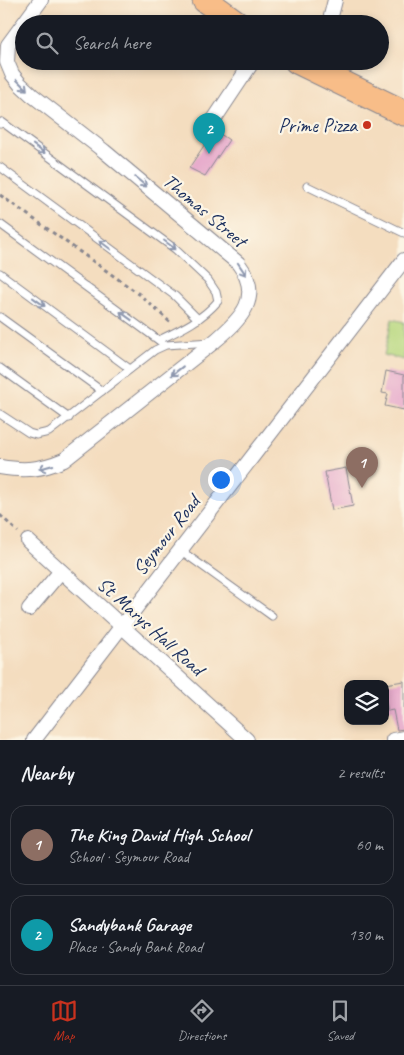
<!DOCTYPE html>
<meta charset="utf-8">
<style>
:root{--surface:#171b24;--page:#242831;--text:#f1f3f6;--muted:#9ea1a6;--line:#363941;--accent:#c8321e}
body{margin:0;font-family:Caveat,sans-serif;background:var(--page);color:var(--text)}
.controls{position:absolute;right:15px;bottom:15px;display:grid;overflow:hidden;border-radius:10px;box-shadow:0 2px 8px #0003}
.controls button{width:45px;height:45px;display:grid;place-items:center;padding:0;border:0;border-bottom:1px solid var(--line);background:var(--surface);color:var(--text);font:25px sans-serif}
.you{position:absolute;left:220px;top:479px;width:18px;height:18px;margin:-12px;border:4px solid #fff;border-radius:50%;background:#1a73e8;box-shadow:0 0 0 8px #1a73e833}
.badge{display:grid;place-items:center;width:32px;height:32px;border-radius:50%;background:var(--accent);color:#fff;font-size:16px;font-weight:700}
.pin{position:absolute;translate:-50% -41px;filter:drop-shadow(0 1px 2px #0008)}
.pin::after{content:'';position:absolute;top:26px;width:18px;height:15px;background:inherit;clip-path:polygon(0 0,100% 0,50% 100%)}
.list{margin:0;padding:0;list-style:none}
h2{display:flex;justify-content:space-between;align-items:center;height:65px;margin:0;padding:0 20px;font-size:21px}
h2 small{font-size:16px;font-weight:400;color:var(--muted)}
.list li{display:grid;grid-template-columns:32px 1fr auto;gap:15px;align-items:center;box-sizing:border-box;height:80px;margin:0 10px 10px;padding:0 10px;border:1px solid var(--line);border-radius:15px}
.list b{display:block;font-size:19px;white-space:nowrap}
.list p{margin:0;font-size:16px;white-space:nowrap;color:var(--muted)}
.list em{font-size:16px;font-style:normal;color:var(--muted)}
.icon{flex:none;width:28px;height:28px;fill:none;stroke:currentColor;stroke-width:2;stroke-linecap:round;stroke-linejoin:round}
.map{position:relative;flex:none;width:404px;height:740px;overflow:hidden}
.search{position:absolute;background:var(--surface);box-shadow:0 2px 8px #0003;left:15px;right:15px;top:15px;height:55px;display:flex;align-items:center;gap:12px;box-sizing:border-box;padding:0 18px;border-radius:28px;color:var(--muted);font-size:19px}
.sheet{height:245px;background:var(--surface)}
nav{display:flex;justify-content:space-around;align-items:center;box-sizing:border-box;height:70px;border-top:1px solid var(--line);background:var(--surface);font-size:14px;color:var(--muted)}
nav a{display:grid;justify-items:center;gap:2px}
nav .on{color:var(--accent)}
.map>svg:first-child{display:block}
.green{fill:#b8d87f;stroke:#6a846e}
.building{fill:#e7accc}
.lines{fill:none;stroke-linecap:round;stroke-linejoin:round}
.lane-casing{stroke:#88868e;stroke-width:9}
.street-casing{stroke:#88868e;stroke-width:16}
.highway-casing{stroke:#88868e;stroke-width:27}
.path{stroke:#88868e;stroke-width:3;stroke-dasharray:4 4;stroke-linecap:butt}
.lane{stroke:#fff;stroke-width:7}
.street{stroke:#fff;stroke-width:14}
.highway{stroke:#f8bd88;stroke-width:25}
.oneway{stroke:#8d97ae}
.poi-dot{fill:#c8321e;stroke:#fcf5e5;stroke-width:2}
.labels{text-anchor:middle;stroke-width:4.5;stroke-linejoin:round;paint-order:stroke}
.poi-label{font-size:20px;fill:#1b2f5e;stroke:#fcf5e5;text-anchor:end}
.street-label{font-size:20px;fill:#1b2f5e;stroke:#fcf5e5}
</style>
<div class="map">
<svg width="404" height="740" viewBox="0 0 404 740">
<rect width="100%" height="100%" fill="#fcf5e5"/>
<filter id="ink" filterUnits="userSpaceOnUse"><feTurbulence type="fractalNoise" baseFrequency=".02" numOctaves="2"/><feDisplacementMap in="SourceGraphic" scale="10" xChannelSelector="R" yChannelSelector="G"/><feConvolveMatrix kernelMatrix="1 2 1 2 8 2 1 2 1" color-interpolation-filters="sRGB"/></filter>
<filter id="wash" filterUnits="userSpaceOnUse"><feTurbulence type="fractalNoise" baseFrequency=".0096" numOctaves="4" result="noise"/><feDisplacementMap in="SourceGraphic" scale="20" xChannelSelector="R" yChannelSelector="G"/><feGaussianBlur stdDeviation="1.12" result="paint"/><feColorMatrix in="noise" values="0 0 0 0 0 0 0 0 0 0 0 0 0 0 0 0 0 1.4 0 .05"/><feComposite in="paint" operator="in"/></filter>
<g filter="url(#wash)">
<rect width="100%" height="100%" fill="#f4ddbf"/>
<path class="green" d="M392,319L404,322V360L384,355Z"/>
<g id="blocks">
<g class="building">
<path d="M216,131L229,140L205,176L189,168L213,132Z"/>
<path d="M386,371L404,375V410L385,406L388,394L382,393Z"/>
<path d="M346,468L353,506L332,510L325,472Z"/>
<path d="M404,681V729L397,730L393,710L388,711L385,697V684Z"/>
</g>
</g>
</g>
<g filter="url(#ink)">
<use href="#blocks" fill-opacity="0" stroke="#88868e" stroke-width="1"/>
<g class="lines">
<defs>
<g id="lane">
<path d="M0,124L2,122L175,249L208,280L216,292L218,301C202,320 180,330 159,340"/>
<path d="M0,167L175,296L198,319"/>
<path d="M307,186L404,233"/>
<path d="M0,224L161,342"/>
<path d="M0,273L130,369"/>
<path d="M0,317L102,391"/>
<path d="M0,368L69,418"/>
<path d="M0,414L29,433L36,435L49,432L155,350L166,345L211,342"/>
<path d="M180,550L272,616"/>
</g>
<g id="street">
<path d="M329,24L335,0"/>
<path d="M211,124L253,61"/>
<path d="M0,467C25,471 40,470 64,460L215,341C241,319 264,297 238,263L104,151L32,95L20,84L12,74L7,62L8,45L41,0"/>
<path d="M28,541L247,740"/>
<path d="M29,609L61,571"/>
<path d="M34,740L404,260"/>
<path d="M393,740L404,738"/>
</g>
<g id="highway">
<path d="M205,0L238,24"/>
<path d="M297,61L404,113"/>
</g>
</defs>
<use href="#lane" class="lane-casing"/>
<use href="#street" class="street-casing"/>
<use href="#highway" class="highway-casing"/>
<g class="path">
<path d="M0,195L139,294L171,323"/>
<path d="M0,515L18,532"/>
</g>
<use href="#lane" class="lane"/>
<use href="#street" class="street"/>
<use href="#highway" class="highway"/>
</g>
<defs><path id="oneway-shaft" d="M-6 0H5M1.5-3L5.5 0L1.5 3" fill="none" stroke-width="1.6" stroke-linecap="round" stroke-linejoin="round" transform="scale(1.25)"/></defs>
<g class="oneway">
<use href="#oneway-shaft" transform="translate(22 85) rotate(45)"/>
<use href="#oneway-shaft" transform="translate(39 149) rotate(36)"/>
<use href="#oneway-shaft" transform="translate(141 182) rotate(40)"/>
<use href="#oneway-shaft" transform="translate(105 245) rotate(-143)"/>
<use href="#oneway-shaft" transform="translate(170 245) rotate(37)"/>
<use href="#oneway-shaft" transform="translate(242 269) rotate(56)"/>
<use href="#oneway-shaft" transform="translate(39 302) rotate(36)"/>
<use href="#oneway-shaft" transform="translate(126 316) rotate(-144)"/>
<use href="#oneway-shaft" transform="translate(177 371) rotate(142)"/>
<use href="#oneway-shaft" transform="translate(46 467) rotate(164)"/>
</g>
</g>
<circle class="poi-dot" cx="367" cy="125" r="5"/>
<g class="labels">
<g class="poi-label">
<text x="357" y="132">Prime Pizza</text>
</g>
<g class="street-label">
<text transform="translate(205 210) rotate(40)" y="7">Thomas Street</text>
<text transform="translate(166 535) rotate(-52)" y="7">Seymour Road</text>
<text transform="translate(151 626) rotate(42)" y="7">St Marys Hall Road</text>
</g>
</g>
</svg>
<div class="controls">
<button><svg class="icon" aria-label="layers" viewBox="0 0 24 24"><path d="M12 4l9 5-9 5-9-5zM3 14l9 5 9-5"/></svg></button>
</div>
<div class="you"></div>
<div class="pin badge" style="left:362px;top:488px;background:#8d6e63">1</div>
<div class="pin badge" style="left:209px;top:154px;background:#0f9aa8">2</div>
<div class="search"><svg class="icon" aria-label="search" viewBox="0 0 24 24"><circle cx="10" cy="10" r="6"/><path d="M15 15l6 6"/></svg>Search here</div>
</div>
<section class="sheet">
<h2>Nearby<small>2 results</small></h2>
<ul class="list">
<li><span class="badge" style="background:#8d6e63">1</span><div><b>The King David High School</b><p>School · Seymour Road</p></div><em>60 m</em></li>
<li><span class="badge" style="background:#0f9aa8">2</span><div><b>Sandybank Garage</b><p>Place · Sandy Bank Road</p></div><em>130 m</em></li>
</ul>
</section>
<nav>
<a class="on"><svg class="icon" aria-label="map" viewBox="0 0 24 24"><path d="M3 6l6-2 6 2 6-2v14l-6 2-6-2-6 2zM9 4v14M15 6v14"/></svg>Map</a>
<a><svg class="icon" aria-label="directions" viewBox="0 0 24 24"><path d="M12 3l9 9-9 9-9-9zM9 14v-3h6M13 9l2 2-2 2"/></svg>Directions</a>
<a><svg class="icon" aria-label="saved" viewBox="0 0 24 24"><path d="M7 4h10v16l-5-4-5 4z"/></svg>Saved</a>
</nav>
